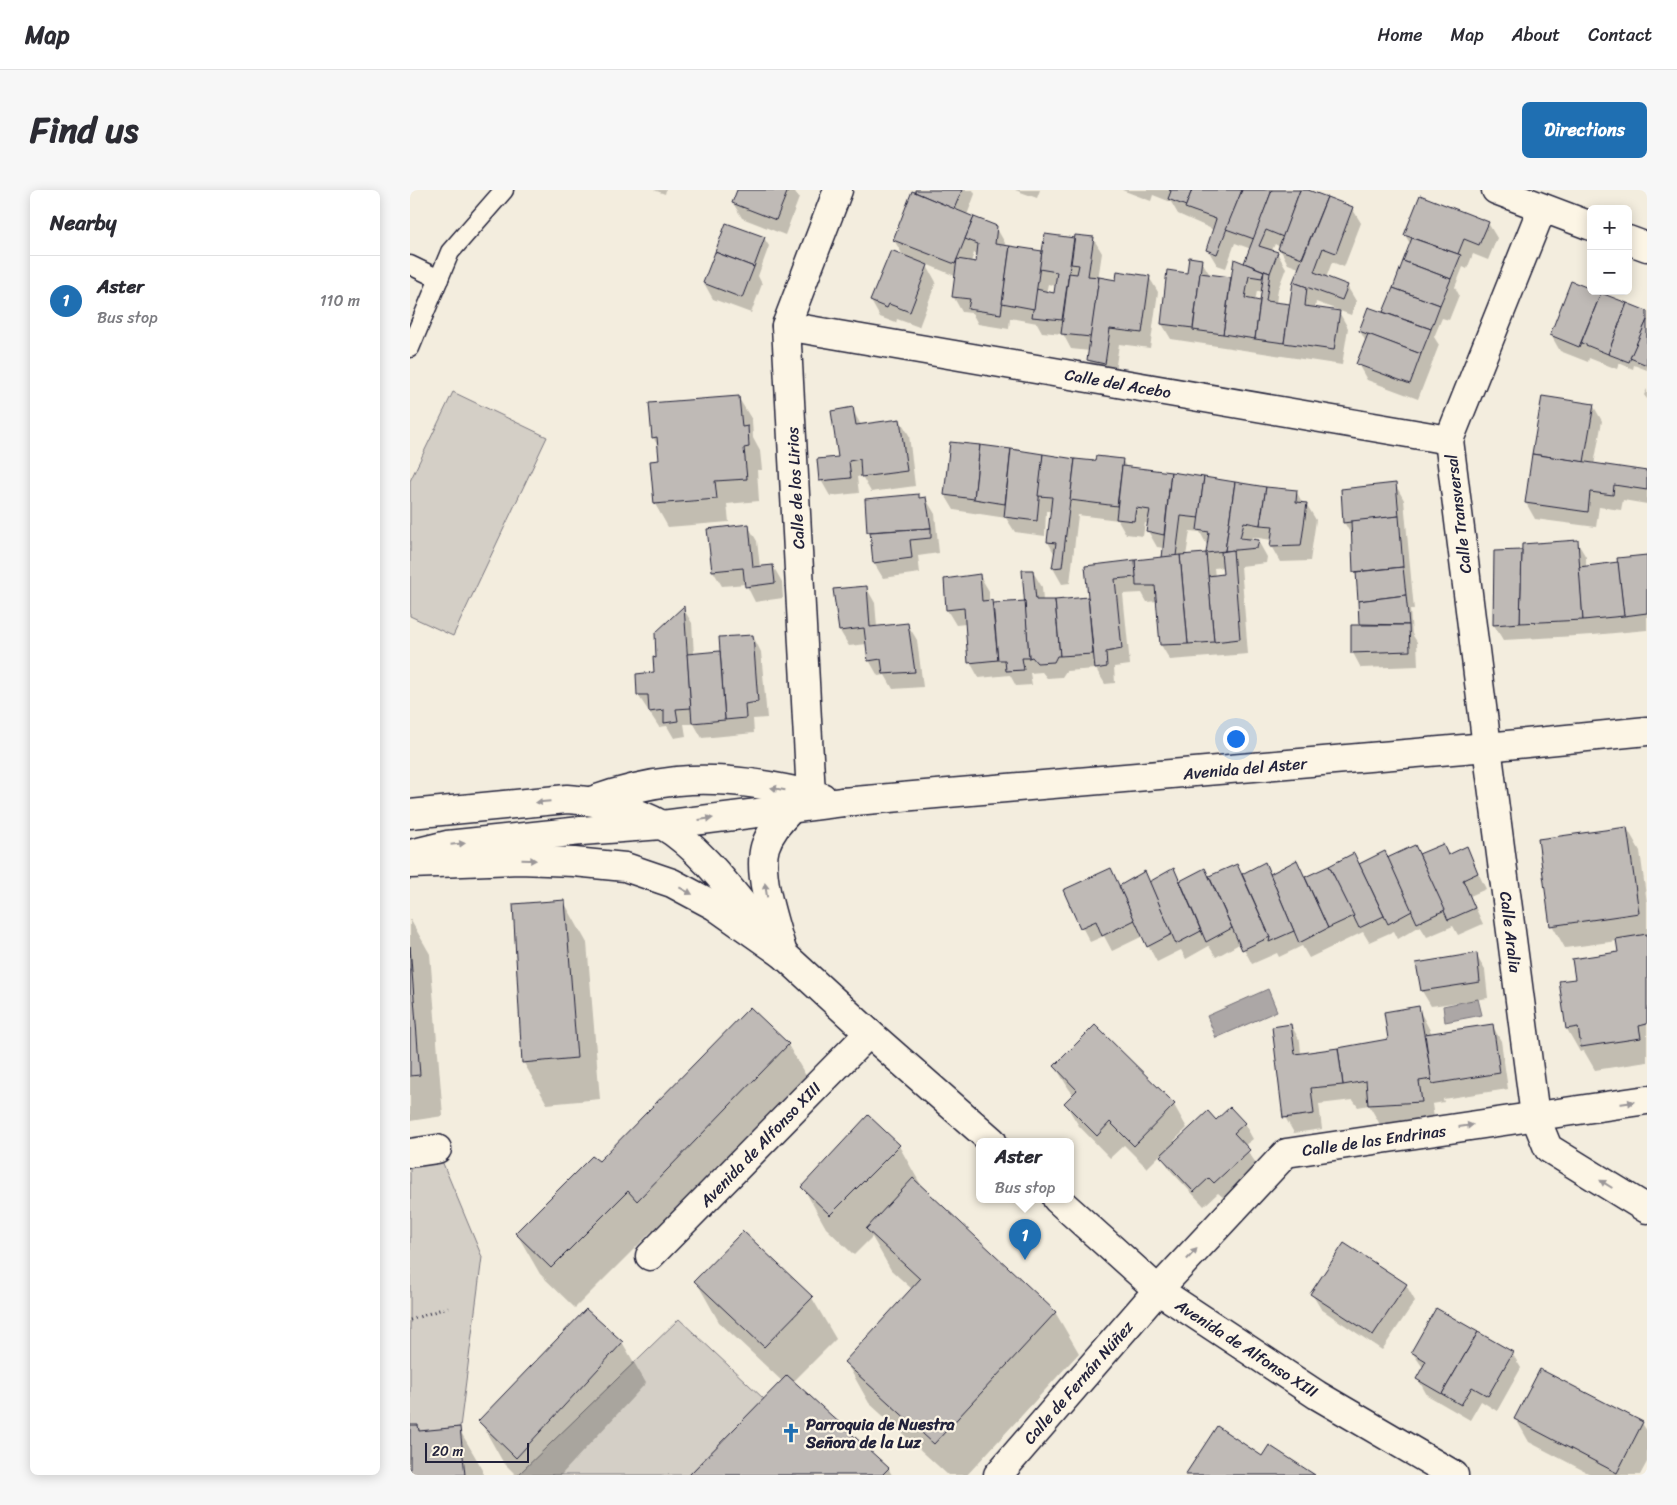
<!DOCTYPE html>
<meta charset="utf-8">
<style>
:root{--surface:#fff;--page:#f7f7f7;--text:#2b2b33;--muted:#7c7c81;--line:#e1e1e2;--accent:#1f6fb2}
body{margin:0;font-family:Sriracha,sans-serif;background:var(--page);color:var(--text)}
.controls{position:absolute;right:15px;top:15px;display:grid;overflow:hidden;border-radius:8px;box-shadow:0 2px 12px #0003}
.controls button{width:45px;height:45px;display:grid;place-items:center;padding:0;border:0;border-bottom:1px solid var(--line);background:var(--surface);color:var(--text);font:25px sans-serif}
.scale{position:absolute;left:15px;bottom:12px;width:104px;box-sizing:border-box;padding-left:5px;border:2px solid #22223b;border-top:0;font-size:14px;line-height:18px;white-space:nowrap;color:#22223b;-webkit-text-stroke:4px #fcf5e5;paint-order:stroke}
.you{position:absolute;left:825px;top:548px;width:18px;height:18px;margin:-12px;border:4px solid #fff;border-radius:50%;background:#1a73e8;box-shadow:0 0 0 8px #1a73e833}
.badge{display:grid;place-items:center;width:32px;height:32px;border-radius:50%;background:var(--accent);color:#fff;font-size:16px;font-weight:700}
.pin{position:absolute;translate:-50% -41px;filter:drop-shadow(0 1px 2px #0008)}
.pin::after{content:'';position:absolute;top:26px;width:18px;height:15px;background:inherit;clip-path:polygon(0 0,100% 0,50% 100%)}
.popup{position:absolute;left:566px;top:948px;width:98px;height:65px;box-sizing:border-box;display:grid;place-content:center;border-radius:8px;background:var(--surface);filter:drop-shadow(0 1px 4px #0005);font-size:16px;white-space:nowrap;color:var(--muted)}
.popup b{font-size:19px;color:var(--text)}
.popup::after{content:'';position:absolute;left:50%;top:100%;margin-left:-10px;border:10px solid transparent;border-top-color:var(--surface)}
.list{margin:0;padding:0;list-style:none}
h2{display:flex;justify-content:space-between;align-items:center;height:65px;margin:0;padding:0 20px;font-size:21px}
h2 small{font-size:16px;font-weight:400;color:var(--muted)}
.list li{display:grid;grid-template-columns:32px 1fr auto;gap:15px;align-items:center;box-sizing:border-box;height:90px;padding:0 20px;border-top:1px solid var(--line)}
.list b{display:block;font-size:19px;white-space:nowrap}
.list p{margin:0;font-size:16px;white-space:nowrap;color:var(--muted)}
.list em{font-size:16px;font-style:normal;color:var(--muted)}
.map{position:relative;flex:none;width:1237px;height:1285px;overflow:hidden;border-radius:8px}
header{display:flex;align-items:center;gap:30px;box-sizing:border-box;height:70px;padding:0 25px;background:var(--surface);border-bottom:1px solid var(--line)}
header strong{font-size:24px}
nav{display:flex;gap:28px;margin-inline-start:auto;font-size:18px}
.intro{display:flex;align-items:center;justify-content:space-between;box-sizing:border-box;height:120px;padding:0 30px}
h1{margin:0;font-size:35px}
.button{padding:12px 22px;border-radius:8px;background:var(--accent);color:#fff;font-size:18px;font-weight:700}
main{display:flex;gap:30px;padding:0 30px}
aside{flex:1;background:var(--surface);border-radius:8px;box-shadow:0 2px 12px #0003}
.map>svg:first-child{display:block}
.green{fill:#d4cfc6;stroke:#7b7880}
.water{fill:#aca7a6;stroke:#75727b}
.shadow{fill:#0003;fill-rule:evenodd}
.building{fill:#bfbab6;stroke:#22223b}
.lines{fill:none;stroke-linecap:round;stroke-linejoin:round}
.service-casing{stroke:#22223b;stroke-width:21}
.minor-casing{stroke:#22223b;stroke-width:31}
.tertiary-casing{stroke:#22223b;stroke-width:31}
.path{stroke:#22223b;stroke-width:3;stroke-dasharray:1 4;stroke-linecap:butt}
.service{stroke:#fcf5e5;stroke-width:18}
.minor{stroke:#fcf5e5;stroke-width:28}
.tertiary{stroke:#fcf5e5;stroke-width:28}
.oneway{fill:#9a9698}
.labels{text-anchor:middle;stroke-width:4.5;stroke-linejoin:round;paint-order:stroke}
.street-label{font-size:16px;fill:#22223b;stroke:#fcf5e5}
.poi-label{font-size:16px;font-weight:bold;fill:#22223b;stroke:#fcf5e5;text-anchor:start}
</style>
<header>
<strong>Map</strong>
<nav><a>Home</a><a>Map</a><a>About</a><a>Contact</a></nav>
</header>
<div class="intro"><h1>Find us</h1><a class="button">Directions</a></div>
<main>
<aside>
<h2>Nearby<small></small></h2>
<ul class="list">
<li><span class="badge">1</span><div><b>Aster</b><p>Bus stop</p></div><em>110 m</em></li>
</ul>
</aside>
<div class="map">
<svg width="1237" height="1285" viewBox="0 0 1237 1285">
<rect width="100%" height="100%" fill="#f3edde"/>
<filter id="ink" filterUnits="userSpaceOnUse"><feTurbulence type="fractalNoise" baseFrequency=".02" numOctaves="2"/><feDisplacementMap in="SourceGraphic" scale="10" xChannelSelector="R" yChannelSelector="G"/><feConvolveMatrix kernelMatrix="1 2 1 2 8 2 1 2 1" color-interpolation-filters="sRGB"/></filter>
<g filter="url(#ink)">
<g class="green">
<path d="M43,202L137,247L43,446L0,426V291Z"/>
<path d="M27,959L72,1067L50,1237L0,1243V963Z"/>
<path d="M269,1129L354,1209L279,1285H108Z"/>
</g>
<g class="water">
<path d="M858,799L867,821L806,848L797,826Z"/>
<path d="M1068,809L1072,825L1035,832L1033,816Z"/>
</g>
<g class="shadow">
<path d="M244,0H256L255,4Z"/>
<path d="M328,0H384L389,8L375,45L332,28L323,13Z"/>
<path d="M507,0H563L565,4L557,25L586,37L595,53L594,56L633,63L636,46L665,49L683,48L692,63L688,89L707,91L739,87L748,102L740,158L709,154L704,189L688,186L679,170L680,161L661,159L653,144L632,142L627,133L600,128L599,139L568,134L562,123L552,122L543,106L545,86L516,74L526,92L509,137L487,129L486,133L470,127L461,111L494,67L484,50ZM564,63L568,65L567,73L561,72ZM638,94L646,96L645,104L636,103Z"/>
<path d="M605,0H630L627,8Z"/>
<path d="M712,0H897L942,18L951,33L934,77L922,72L916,88L937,96L946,111L941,125L906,112L905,119L929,122L938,138L932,175L761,149L752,134L778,84L791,70L800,85L822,88L835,75L841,59L825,53L816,78L807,75L798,60L804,40L768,24L761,12L743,5L741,11ZM865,54L870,57V59L878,74L889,78L881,115L866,113L868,99L876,78L867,63L862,60ZM847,101H852L851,112H845Z"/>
<path d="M1010,7L1078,33L1087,48L1078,70L1063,64L1057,79L1053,77L1045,97L1049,105L1039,130L1032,128L1024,147L1029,155L1008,209L957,190L948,174L956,152L950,141L973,124L1001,55L995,45Z"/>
<path d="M354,48L359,56L348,86L352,94L341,123L303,109L294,93Z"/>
<path d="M1181,101L1237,122V180L1224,175L1223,179L1209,173L1207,179L1179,168L1178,172L1150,161L1141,145Z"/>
<path d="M1237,199V209L1234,205Z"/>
<path d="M328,207L342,230L343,248L350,261L352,280H347L349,311L317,314L319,332L258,337L245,314L242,272H250L249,258L243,247Z"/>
<path d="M1133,208L1183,215L1192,231L1184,275L1237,282V314L1213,310L1211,320L1189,317L1186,337L1125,329L1116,313Z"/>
<path d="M442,219L451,235L490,230L499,245L505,296L461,302L452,286L447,287L449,303L420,306L411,290L429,268Z"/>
<path d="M541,253L687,273L712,270L717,278L886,301L893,314L897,315L906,330L900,371L870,372L861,356L862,350L842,347L841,350L848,351L857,367L856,373L831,376L838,464L760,470L751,455L747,411L737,412L732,403L713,404L720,475L704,477L705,493L695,494L686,479L656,481L652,487L637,488L632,482L620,483L622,495L606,496L600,485L569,488L560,472L556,434L546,435L537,420L570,386L579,401V412H582L583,415L616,412L623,382L632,397L633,411L679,408L676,377L753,369L754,358L747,357L738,341L739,334L735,333L733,346L716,344L708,330L668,325L660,393L652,394L643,378L645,365L638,352L642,321H636L635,346L605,342L596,328L544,320L535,305ZM780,341L790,342L798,357L797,364L776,366ZM814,377V385L805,387L804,378Z"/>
<path d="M985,294L994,310L1004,420H1000L1002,444L1007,452L1008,476L951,478L943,463L952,436L948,387L944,382L943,348L934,332Z"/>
<path d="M508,306L510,309H516L525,324L529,363L508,366L510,383L473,388L464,373L462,347L458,341Z"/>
<path d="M338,336L347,351L350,377L363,376L372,392L373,408L345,412L336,394L312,396L303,381Z"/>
<path d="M1167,352L1176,367V377L1209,373L1237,367V440L1183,445L1093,450L1084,435L1113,362Z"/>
<path d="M456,397L465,413L467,437L498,435L507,450L513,497L483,499L475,485L468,486L459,470L457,454L439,456L430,441Z"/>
<path d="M273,418L282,433L284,465L311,462L343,446L351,462L357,528L343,529L344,543L292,548L284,534H274L276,546L264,548L257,536L249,537L228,505V485L245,483L248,470Z"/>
<path d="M1217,638L1230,661L1237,713V872L1185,880L1174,861L1170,862L1157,839L1150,792L1166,790L1209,763L1207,751L1155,758L1142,735Z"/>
<path d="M1056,658L1076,699L1060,706L1073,734L1048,745L1043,736L1017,747L1010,736L988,749L984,741L959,752L953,742L899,768L892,756L869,767L867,763L842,774L831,753L806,767L799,756L776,769L771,760L747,772L733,746L702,761L694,746L680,752L672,737L700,680L710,697L735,683L740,693L763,680L770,692L795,679L799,687L826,675L832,685L855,673L861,685L886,671L896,688L978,668L1009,665L1038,666Z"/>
<path d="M154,712L177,753L190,909L137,914L114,873L104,716Z"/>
<path d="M0,729L20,764L33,926L0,931Z"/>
<path d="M1066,765L1075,780L1078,808L1021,816L1012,801Z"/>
<path d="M1008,818L1022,844L1082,835L1091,851L1098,899L1033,909L1034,912L1022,914L1025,935L972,938L959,915L948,917L943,910L909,914L912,939L884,943L875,927L881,835L890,851L891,864L979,850Z"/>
<path d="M378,855L402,896L251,1051L242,1041L165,1118L130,1084L107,1044L189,973Z"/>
<path d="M645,876L764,915L777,938L764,951L766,952L806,932L834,933L843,949L834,956L848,976L814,1008L808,1003L794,1016L761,981L751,964L737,978L714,955L700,968L669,936L655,913L664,905L659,899Z"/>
<path d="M489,956L512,997L511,998L645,1122L669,1163L557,1285H538L459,1213L436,1172L502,1099L481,1080L462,1047L444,1065L416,1038L393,997Z"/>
<path d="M333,1042L402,1108L426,1149L383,1192L478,1278L482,1285H281L373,1192L309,1132L286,1091Z"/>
<path d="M996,1095L1005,1111L972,1160L911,1119L902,1104Z"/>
<path d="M212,1152L236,1193L151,1285H106L93,1272L70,1231Z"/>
<path d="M1002,1162L1102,1163L1111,1178L1087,1221L1071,1211L1060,1230L1017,1205L1008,1189L1014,1179Z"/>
<path d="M1106,1229L1232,1233L1237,1241V1272L1230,1285H1182L1119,1252Z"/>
<path d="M8,1236L11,1242L49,1239L73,1280V1285H0V1237Z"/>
</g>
<g class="building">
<path d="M327,0H378L366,30L322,13Z"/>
<path d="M505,0H552L544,19L505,2Z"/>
<path d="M759,0H782L776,16L758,9L761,1Z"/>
<path d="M782,0H832L807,64L796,60L806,29L775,18Z"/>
<path d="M832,0H862L844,49L816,39Z"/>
<path d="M862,0H890L873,47L856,40L849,56L868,62L860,83L834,73Z"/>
<path d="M890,0H898L917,7L892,68L868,59Z"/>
<path d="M502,1L564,27L545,74L483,50Z"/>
<path d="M1010,5L1079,32L1069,55L1054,49L1048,64L994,45Z"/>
<path d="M917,7L943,17L926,63L913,58L904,82L938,95L932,110L883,92Z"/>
<path d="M564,27L587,36L585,54L600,56L591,124L558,119L560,109L542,107L547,69L566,72L568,54L555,49Z"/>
<path d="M316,33L355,47L344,77L305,62Z"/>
<path d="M635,44L664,48L652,130L622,127L626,99L644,103L647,82L629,79Z"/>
<path d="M665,45L684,47L678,86L689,87L681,147L651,144L659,83L667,84L669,75L661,74Z"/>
<path d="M1002,48L1051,65L1041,89L993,71Z"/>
<path d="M600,56L632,61L624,119L592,113Z"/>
<path d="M481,60L518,75L500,122L479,114L477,118L460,111Z"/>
<path d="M305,62L344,77L332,108L293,93Z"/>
<path d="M779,67L792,69L783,138L751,134L757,80L777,83Z"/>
<path d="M824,69L854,81L852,88L839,86L835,108L850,111L845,149L813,144Z"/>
<path d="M993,71L1041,89L1030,115L983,98Z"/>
<path d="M707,81L740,86L732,143L700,139L695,174L677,170L689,87L706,90Z"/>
<path d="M854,81L860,83L856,111L880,114L874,153L845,149Z"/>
<path d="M790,83L821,87L813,144L783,140Z"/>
<path d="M1161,91L1181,99V101L1191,103L1169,157L1140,145Z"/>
<path d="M883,92L897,97L895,116L930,121L924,160L874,153Z"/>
<path d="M983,98L1030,115L1021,139L973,122Z"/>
<path d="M1191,103L1217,113L1198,164L1171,153Z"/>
<path d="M1217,113L1237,121V130L1219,172L1198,164Z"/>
<path d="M958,117L1021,139L1011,164L949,141Z"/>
<path d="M1237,130V175L1220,168Z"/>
<path d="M958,144L1011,164L1000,194L946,174Z"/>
<path d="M329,206L332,237L338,236L339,257L334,258L337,289L305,291L307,309L244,314L240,271L249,270L247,247L242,248L239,213Z"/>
<path d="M1132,206L1184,214L1174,272L1122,264Z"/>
<path d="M443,217L446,235L490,229L497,281L451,287L450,269L439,271L441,288L409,291L407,269L428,267L421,221Z"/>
<path d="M540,252L570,255L564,309L534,305Z"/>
<path d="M570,255L601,259L595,314L564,309Z"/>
<path d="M601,259L633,264L627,331L594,327Z"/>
<path d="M633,264L665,269L652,377L642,378L646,353L637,352L642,307L628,306Z"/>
<path d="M1122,264L1237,281V300L1204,295L1203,305L1180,302L1178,322L1115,313Z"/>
<path d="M686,266L713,269L707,316L660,310L665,269L685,271Z"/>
<path d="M712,276L761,282L754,345L736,341L740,320L726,318L724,331L706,329Z"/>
<path d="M761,282L794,287L789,328L771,326L766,366L752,368Z"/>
<path d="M794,287L825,292L815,361L796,363L799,342L787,340Z"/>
<path d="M825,292L856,297L850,335L834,332L830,348L849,350L847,358L815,361Z"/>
<path d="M986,293L989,326L933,333L931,299Z"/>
<path d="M856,297L887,300L886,312L897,313L891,356L860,357L863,336L850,335Z"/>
<path d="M509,304V308L516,307L521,338L457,342L455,309Z"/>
<path d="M989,326L993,377L943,382L941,331Z"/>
<path d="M339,334L343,377L363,375L365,393L335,397L333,378L302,381L297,339Z"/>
<path d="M521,338V348L500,350L502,368L463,373L460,342Z"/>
<path d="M1168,350L1173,430L1110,433L1112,354Z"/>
<path d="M823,360L830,449L804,452L798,386L813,384L811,362Z"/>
<path d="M1112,360L1110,433L1083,435L1084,361Z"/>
<path d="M796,363L804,452L778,454L770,365Z"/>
<path d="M770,365L778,454L750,455L745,396H726L725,370Z"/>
<path d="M1237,365V423L1214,426L1207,368Z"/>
<path d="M725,370L726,387L705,389L712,459L696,462L697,477L685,479L675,376Z"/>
<path d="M1208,372L1214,426L1173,430L1169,377Z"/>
<path d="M993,377L996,405L948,411L946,382Z"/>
<path d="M612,380H623L626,410H645L650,466H647L644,472L627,473L622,467L619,468Z"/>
<path d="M570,384L572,411L582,410L588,470L558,473L554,418L536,420L534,389Z"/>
<path d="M457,396L460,437L498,433L505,482L473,484L471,469L458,471L454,438L429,441L423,399Z"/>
<path d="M996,405L999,435L949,434L948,411Z"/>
<path d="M678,407L683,464L650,466L645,410Z"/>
<path d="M615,411L619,468H612L614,480L596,481L595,470H588L583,413Z"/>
<path d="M274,416L281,518L266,519L268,531L254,533V520L239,522L238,505H227L226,484L244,482L243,467L246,468L245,443Z"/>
<path d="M941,435H999L1000,461L941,463Z"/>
<path d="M343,445L348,512L335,514L336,528L315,530L309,447Z"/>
<path d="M310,461L315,530L282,533L277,464Z"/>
<path d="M1217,637L1229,723L1140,736L1128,649Z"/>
<path d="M1033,654L1038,665L1057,656L1068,683L1053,690L1065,718L1038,730L1009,664Z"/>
<path d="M1005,655L1035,720L1007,733L977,668Z"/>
<path d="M975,661L1002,721L978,734L949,674Z"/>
<path d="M944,663L974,726L949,738L919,676Z"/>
<path d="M887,670L918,738L889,753L860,684Z"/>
<path d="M855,672L884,741L859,752L860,747L832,684Z"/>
<path d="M827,674L860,747L832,760L799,686Z"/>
<path d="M919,676L944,726L918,738L895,687Z"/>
<path d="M701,678L725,730L692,746L686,731L670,738L653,700Z"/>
<path d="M764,678L791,741L766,754L739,692Z"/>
<path d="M795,678L822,738L796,752L770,691Z"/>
<path d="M735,681L762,744L737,757L709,696Z"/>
<path d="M155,710L167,868L112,873L103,714Z"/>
<path d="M1237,744V834L1229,836L1231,848L1171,857L1168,837L1156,839L1149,791L1165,789L1162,769L1208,762L1206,749Z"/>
<path d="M0,756L10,885L0,886Z"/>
<path d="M1067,763L1070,792L1011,801L1006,773Z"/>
<path d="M1009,816L1022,889L1009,891L1012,912L958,915L956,891L933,895L928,858L978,849L974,822Z"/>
<path d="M340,817L379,854L227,1011L218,1001L141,1078L105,1043L182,966L189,971Z"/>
<path d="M881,834L885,864L928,858L933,895L901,898L904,924L873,928L862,837Z"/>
<path d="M1083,834L1090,883L1022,894L1015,844Z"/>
<path d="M685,835L765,914L724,956L700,932L687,946L654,913L667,900L644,876Z"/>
<path d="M820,917L835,933L824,943L840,960L804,993L799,988L784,1002L750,966L798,921L806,930Z"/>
<path d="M458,925L490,955L420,1025L391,997Z"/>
<path d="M503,988L646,1122L524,1254L434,1172L510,1089L456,1039Z"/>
<path d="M333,1041L403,1107L354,1157L284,1091Z"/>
<path d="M934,1053L997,1094L963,1145L900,1104Z"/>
<path d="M1026,1118L1068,1142L1032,1204L1006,1189L1016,1171L1001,1162Z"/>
<path d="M176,1119L213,1152L106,1268L68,1231Z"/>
<path d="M1068,1142L1103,1162L1078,1206L1062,1197L1051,1215L1032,1204Z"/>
<path d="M1130,1179L1233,1232L1207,1283L1104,1229Z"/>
<path d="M377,1185L479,1278L472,1285H279Z"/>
<path d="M0,1235H8L9,1241L50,1237L55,1285H0Z"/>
<path d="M807,1236L852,1266L859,1255L905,1285H775Z"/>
</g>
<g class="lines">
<defs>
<g id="service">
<path d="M0,75L29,89"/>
<path d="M0,158L40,62L94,0"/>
</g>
<g id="minor">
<path d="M1086,0L1181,36"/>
<path d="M1132,18L1039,250L1077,557L1125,926L1138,958L1237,1019"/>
<path d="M1218,50L1237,57"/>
<path d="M376,136L1039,250"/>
<path d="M401,605L376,136L428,0"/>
<path d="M181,611C209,601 238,594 267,591C315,586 366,596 412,607"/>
<path d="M0,664L37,655L171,641L252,635L433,612"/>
<path d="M373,764C365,735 347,686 355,657C360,641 371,630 382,618"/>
<path d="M0,963L27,959"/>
<path d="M240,1066L459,843"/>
<path d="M588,1285L748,1100L876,963L1237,910"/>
</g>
<g id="tertiary">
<path d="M433,612L1077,557L1237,541"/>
<path d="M0,624L157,609C189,611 223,619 252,635C290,657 322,702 350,736"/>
<path d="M0,674L109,670L164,672L215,677L262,693L305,716L373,764L459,843L582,951"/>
<path d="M647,1009L748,1100L907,1205L1044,1285"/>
</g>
</defs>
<use href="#service" class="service-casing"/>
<use href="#minor" class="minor-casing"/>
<use href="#tertiary" class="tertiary-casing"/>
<path class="path" d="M0,1130L38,1117"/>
<use href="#service" class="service"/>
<use href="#minor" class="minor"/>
<use href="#tertiary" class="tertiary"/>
</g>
<defs><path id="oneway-solid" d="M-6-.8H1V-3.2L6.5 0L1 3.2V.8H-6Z" transform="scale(1.25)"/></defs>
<g class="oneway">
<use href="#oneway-solid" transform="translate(368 599) rotate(-170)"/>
<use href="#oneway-solid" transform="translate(133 612) rotate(175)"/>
<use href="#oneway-solid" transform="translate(296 629) rotate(-7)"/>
<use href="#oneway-solid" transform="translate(48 654) rotate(-6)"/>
<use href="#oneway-solid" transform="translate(119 670) rotate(2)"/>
<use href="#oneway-solid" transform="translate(356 700) rotate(-99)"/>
<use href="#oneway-solid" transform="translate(276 701) rotate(28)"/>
<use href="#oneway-solid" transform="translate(1217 913) rotate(-8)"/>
<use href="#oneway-solid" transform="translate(1056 936) rotate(-8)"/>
<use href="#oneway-solid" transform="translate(1196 994) rotate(-148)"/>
<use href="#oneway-solid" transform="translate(782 1064) rotate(-47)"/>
</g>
</g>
<defs>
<symbol id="church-bare" viewBox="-9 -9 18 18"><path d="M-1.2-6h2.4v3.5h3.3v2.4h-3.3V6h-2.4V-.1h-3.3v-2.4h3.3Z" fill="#1f6fb2" stroke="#fcf5e5" stroke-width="2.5" paint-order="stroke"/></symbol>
</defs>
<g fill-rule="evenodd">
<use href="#church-bare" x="367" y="1229" width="28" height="28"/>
</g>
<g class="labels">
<g class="street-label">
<text transform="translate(708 193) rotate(10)" y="6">Calle del Acebo</text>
<text transform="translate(385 298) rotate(-93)" y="6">Calle de los Lirios</text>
<text transform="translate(1048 324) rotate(-97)" y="6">Calle Transversal</text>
<text transform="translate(835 578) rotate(-5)" y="6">Avenida del Aster</text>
<text transform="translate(1101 742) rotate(83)" y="6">Calle Aralia</text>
<text transform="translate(964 950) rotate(-8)" y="6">Calle de las Endrinas</text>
<text transform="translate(350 954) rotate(-46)" y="6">Avenida de Alfonso XIII</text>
<text transform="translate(837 1158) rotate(33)" y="6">Avenida de Alfonso XIII</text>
<text transform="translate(668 1192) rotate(-49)" y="6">Calle de Fernán Núñez</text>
</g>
<g class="poi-label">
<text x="396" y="1240">Parroquia de Nuestra<tspan x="396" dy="18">Señora de la Luz</tspan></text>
</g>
</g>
</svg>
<div class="controls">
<button>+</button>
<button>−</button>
</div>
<div class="scale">20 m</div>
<div class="you"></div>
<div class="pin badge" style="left:615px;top:1070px">1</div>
<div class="popup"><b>Aster</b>Bus stop</div>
</div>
</main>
